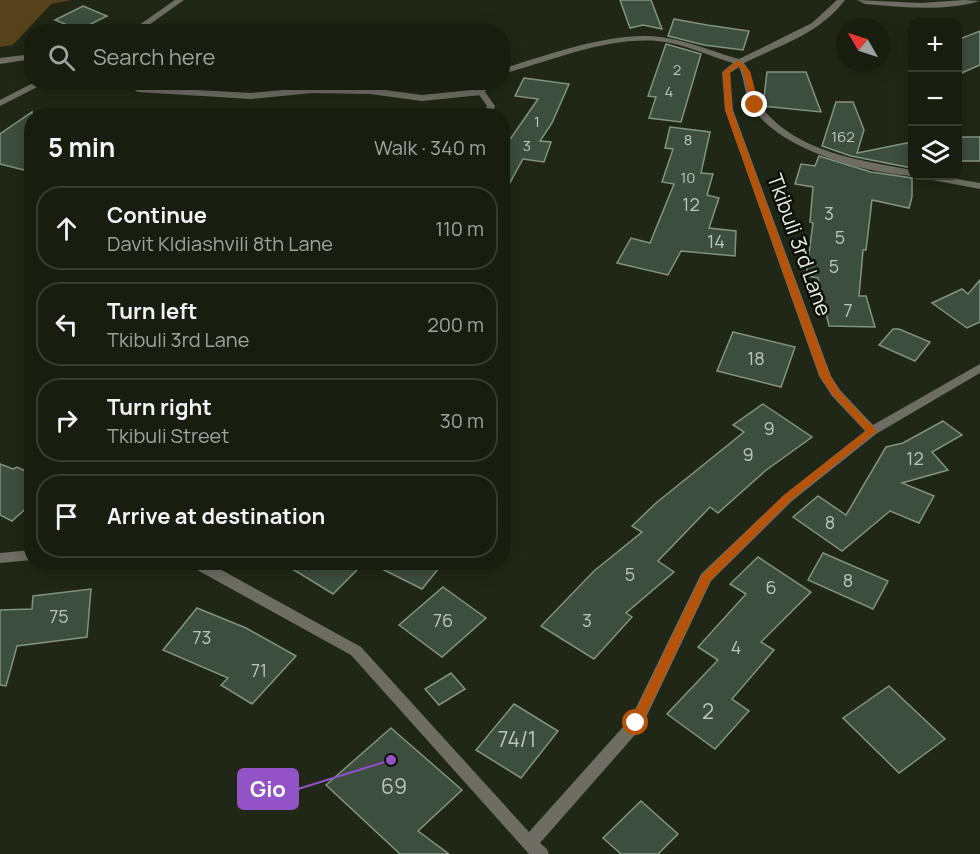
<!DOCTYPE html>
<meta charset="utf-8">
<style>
:root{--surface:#191d10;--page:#222619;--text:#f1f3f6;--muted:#9fa29f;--line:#373b30}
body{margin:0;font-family:Manrope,sans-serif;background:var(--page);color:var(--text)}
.controls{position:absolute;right:18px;top:18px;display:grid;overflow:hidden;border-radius:12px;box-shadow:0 3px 15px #0003}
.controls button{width:54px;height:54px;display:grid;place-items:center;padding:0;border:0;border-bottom:2px solid var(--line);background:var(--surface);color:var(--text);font:30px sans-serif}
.compass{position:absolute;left:836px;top:18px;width:54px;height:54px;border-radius:50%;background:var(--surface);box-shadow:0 3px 15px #0003;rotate:309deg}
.stop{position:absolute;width:18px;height:18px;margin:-14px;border:4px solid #b45309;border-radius:50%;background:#fff}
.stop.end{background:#b45309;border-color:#fff;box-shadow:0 2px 6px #0008}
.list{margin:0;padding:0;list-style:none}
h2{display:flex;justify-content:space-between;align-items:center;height:78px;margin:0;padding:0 24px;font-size:26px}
h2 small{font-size:20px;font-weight:400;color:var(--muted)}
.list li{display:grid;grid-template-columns:39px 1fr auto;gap:18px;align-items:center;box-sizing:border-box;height:84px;margin:0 12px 12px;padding:0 12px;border:2px solid var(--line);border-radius:24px}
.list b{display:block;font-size:22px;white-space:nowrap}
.list p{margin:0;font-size:20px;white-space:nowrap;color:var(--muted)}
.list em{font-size:20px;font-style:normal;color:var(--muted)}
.icon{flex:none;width:33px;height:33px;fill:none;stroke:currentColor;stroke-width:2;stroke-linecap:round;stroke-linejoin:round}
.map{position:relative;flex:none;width:980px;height:854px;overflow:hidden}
.search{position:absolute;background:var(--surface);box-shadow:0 3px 15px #0003;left:24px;top:24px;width:486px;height:66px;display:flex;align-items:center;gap:15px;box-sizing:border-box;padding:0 21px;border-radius:24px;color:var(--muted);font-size:22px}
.panel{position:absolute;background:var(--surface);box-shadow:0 3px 15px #0003;left:24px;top:108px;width:486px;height:462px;border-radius:24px}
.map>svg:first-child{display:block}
.green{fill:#57431b}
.building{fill:#3d4d3e;stroke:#829383;stroke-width:1.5}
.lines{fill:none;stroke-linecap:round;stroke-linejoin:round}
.service{fill:#6e6d64;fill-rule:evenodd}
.minor{fill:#6e6d64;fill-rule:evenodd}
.route{fill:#b45309}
.labels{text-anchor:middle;stroke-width:5;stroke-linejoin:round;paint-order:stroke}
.far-number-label{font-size:15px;fill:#bdc5b9}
.number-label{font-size:18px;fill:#bdc5b9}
.street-label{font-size:21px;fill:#e8ede2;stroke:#0c0f08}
.near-number-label{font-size:21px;fill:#bdc5b9}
.leader{fill:none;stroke:#9153c6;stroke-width:2}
.callout-dot{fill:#9153c6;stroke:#0c0f08;stroke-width:2}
.callout{fill:#9153c6;stroke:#9153c6;stroke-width:2}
.callout-label{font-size:22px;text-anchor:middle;font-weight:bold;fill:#fff}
</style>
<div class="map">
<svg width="980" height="854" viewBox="0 0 980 854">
<rect width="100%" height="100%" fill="#212716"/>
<path class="green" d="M0,0H72L51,4L13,45L0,47Z"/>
<g class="building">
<path d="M620,0H651L662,29L643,25L630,28Z"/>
<path d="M83,6L107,16L79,30L55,20Z"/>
<path d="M674,19L707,25L749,31L743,50L704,45L668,36Z"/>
<path d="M980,31V65L957,75V40Z"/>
<path d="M666,44L701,54L681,122L649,118L656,97L648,96Z"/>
<path d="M767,72H806L821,112L763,106Z"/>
<path d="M524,78L569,84L552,123L540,141L551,142L544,162L523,159L502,197V151L508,138H511L538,99L515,96Z"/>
<path d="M836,102H853L864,130L857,153L912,142V168L851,156L822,146Z"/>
<path d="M32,112V172L0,164V134Z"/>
<path d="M670,127L710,132L701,173L713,174L707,195L719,198L709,228L736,231L735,256L681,251L668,275L617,263L631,238L650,243L674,184L662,182L673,149L665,148Z"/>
<rect x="957" y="137" width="23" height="24"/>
<path d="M819,156L871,172L912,178V197L909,208L872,200L866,250H863L859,296H866L875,327L829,326L818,278L806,276L813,223L810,222L813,187L795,184L801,164L815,166Z"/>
<path d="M980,280V322L967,328L932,303L962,289L968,294Z"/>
<path d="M893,329H899L930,342L915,361L879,345Z"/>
<path d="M733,332L795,347L781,387L717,371Z"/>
<path d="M763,404L812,437L765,471L718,513L710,507L658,561L674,572L626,613L632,617L594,659L541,626L594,571L642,532L632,526L656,503L744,432L733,425Z"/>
<path d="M943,421L962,435L932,452L948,470L902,483L934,496L919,523L890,511L842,551L793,517L818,496L846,515L886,447L903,443Z"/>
<path d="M0,464L13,469L17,467L32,474V503L12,521L0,515Z"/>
<path d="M823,553L888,581L873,609L808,580Z"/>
<path d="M758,557L811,592L761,642L774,650L732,699L749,711L715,749L667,714L718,660L698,647L746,594L730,584Z"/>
<path d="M281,562H365L333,594Z"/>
<path d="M368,562H444L422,589Z"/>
<path d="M443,587L486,618L442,657L399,625Z"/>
<path d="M91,589L87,637L17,646L6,686L0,685V610L32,609L33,596Z"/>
<path d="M197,608L246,628L296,656L252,704L221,685L228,678L163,650Z"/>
<path d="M451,673L465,689L439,705L425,689Z"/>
<path d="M889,686L945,739L899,773L843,718Z"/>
<path d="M514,704L558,731L521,778L476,750Z"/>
<path d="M391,728L462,790L418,831L449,854H400L326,785Z"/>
<path d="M641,801L678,834L658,854H621L603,838Z"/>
</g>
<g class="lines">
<g class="service">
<path d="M857,0L921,3L964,0L980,1C943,12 902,7 865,4Z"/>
<path d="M121,82H132L140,87L251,93L312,87L370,88L422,95L481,89L485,92L481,95L422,101L370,94L312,93L251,99L138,92Z"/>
</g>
<g class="minor">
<path d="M175,0H184L139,32H129Z"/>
<path d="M837,0H845C818,35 782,44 744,63C754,76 751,94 761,107C798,153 859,160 912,170L913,176C865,173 779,150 752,107C744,95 745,80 739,67L730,73L733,110L831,376L840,390L873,425L980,364V373L876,434L792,501L711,581L641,728L540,843L547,849L549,854H529L351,655L190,566L189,562H207L361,647L529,832L631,718L701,574L784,495L865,431L832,396L819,376L725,110L722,72L733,63C709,56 683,43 657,41C605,37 552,61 502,74V69C547,55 613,31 660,37C687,40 713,52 739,59L812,23Z"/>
<path d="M32,54V59L0,64V58Z"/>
<path d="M35,82H47L0,106V100Z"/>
<path d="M482,82H491L485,92L495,106L490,116H481L487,106L477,92Z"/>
<path d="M922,176H940L980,183V189L927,179Z"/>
<path d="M32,550V560L0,563V553Z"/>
</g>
</g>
<path class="route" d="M739,60L750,71L759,105L755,107L751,105L743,71L738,66L730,72L732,110L830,376L839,391L877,431L791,500L710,581L640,727L636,728L630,723L702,575L784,495L866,431L833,395L820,376L725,110L723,72Z"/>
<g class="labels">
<g class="far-number-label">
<text x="677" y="75">2</text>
<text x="669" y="97">4</text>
<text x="537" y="127">1</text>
<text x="843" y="142">162</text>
<text x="688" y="145">8</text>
<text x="527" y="151">3</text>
<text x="688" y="183">10</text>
</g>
<g class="number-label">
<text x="691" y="211">12</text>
<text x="829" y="220">3</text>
<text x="840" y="244">5</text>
<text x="716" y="248">14</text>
<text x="834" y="273">5</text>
<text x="848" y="317">7</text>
<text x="756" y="365">18</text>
<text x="769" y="435">9</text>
<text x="748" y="461">9</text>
<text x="915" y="465">12</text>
<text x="830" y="529">8</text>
<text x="630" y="581">5</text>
<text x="848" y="587">8</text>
<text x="771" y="594">6</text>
<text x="59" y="623">75</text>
<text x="443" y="627">76</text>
<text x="587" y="627">3</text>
<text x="202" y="644">73</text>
<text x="736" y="654">4</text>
<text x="259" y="677">71</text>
</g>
<g class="street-label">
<text transform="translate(799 245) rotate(70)" y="7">Tkibuli 3rd Lane</text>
</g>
<g class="near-number-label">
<text x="708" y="719">2</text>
<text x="517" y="747">74/1</text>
<text x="394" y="794">69</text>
</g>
</g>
<path class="leader" d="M391 760L298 789"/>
<circle class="callout-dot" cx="391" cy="760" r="6"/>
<rect class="callout" x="238" y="769" width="60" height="40" rx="6"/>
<g class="callout-label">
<text x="268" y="797">Gio</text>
</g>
</svg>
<div class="controls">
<button>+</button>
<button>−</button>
<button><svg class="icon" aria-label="layers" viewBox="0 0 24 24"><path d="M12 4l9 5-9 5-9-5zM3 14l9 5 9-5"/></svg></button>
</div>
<svg class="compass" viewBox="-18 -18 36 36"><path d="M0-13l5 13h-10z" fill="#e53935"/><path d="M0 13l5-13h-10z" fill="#9fa29f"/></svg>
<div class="stop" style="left:636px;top:723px"></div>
<div class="stop end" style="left:755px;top:105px"></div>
<div class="search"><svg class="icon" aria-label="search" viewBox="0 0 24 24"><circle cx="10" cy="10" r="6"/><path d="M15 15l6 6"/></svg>Search here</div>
<section class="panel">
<h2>5 min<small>Walk · 340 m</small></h2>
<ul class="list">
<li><svg class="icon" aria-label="ahead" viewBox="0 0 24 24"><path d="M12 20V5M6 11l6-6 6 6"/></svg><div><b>Continue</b><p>Davit Kldiashvili 8th Lane</p></div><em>110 m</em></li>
<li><svg class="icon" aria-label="left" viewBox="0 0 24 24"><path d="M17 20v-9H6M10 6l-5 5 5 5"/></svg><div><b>Turn left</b><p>Tkibuli 3rd Lane</p></div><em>200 m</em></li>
<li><svg class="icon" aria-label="right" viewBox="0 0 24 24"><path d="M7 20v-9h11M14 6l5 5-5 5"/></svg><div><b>Turn right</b><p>Tkibuli Street</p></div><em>30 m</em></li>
<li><svg class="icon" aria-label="arrive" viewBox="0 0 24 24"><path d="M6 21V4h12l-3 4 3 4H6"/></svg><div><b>Arrive at destination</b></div></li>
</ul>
</section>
</div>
